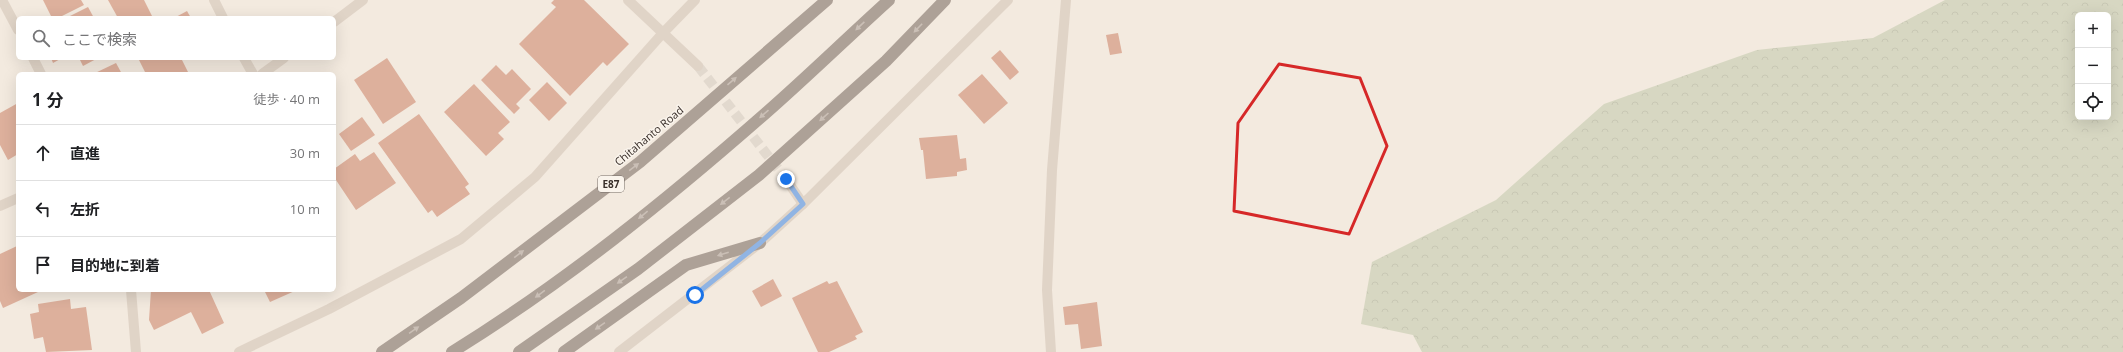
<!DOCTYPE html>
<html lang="ja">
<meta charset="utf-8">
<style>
:root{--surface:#fff;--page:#f6f6f6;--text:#202124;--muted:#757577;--line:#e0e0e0}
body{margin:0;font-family:"Open Sans","Noto Sans JP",sans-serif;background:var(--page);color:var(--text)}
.controls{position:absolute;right:12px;top:12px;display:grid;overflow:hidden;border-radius:6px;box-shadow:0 4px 16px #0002}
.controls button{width:36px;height:36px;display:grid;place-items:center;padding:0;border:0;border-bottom:1px solid var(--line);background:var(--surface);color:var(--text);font:20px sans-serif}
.stop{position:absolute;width:12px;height:12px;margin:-9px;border:3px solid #1a73e8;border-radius:50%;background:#fff}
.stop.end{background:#1a73e8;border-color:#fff;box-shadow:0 1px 4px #0008}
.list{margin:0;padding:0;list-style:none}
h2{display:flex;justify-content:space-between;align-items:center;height:52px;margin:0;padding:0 16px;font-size:17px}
h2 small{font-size:13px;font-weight:400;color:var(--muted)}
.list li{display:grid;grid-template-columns:26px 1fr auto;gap:12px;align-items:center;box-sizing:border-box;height:56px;padding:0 16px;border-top:1px solid var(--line)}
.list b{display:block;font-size:15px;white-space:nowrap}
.list em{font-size:13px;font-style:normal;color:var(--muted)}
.icon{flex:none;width:22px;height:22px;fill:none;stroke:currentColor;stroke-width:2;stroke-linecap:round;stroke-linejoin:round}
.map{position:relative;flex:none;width:2123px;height:352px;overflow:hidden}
.search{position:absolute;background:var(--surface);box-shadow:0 4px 16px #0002;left:16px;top:16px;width:320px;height:44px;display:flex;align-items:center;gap:10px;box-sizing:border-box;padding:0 14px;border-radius:6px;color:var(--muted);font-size:15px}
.panel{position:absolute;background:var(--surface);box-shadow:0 4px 16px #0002;left:16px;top:72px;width:320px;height:220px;border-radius:6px}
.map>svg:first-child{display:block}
.forest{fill:url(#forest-crowns);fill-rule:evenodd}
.building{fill:#c46a4c}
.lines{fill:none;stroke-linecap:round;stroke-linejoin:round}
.minor-tunnel{stroke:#cec5bb;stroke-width:10;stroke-dasharray:10 5;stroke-linecap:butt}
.minor{stroke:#cbbaab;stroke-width:10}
.motorway{stroke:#5a4941;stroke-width:12}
.oneway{fill:#9a8d85}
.route{stroke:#1a73e8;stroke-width:5}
.marked{fill:none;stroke:#d62828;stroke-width:3;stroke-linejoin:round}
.labels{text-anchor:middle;stroke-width:3;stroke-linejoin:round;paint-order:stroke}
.shield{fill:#faf4ec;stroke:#736a64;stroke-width:1}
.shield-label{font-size:10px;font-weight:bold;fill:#392f2a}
.street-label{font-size:11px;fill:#392f2a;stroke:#faf4ec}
</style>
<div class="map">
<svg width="2123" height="352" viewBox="0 0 2123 352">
<defs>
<pattern id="forest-crowns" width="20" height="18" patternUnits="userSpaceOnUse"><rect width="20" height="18" fill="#b6c29f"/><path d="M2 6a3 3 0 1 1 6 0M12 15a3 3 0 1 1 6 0" fill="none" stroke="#959e82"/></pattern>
</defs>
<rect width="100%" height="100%" fill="#f3eadf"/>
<path class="forest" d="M1945,0H2123V352H1422L1413,335L1361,324L1372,262L1496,200L1604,104L1757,50L1873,38ZM2078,15H2108V117H2078Z"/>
<g class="building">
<path d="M43,0H81L84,5L58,18H52Z"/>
<path d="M108,0H144L153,18H118Z"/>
<path d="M554,0H584L629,44L607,66L603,62L570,96L519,44L556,7L551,3Z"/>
<path d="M88,7L94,18H66Z"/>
<path d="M187,11L191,18H174Z"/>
<path d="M1118,33L1122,53L1110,55L1106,35Z"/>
<path d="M1000,50L1019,72L1010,80L991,58Z"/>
<path d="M51,58H62L53,63Z"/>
<path d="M79,58H98L83,66Z"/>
<path d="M138,58H181L188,72L187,74H146Z"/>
<path d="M387,58L416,102L383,124L354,80Z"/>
<path d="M116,63L122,74H93Z"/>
<path d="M496,65L506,75L512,69L531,89L516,104L520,108L514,114L481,80Z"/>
<path d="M982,74L1008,103L984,124L958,95Z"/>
<path d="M547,82L567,103L549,121L529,100Z"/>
<path d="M474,84L510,122L498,133L504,139L486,156L444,112Z"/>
<path d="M18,103V154L8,160L0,145V113Z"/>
<path d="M419,114L469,184L465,187L470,194L437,217L432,210L428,213L378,143Z"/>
<path d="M362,117L375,135L351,151L339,134Z"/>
<path d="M957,135L960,159L966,158L967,170L957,172V176L926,179L923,150H921L919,138Z"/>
<path d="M374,152L396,183L356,210L334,177V169L355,154L360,161Z"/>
<path d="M17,246L18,290H37L38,292L3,308L0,301V254Z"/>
<path d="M773,279L782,296L761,307L752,291Z"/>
<path d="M827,281L829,284L837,281L863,332L855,336L857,339L829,352H818L792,298Z"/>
<path d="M151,290H209L224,323L202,334L191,312L154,330L149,320Z"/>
<path d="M264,290H297L270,302Z"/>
<path d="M70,299L71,309L86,307L92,350L46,352L43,337L34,339L30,314L39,312L38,304Z"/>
<path d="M1097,302L1102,346L1081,349L1078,324L1065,325L1063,307Z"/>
</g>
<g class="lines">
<path class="minor-tunnel" d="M698,66L786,179"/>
<g class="minor">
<path d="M2,0L18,30"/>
<path d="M214,0L223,18"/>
<path d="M628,0L698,66"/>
<path d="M334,22L363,0"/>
<path d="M33,58L41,74"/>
<path d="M244,58L253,74"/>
<path d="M262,74L284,58"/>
<path d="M786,179L803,204"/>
<path d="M0,206L18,198"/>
<path d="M131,290L136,352"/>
<path d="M239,352L329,309L461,239L535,177L662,34L695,0"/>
<path d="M619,352L760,243L803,204L1008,0"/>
<path d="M1051,352L1047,290L1052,170L1066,0"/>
</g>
<g class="motorway">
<path d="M382,352L461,298L640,162L827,0"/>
<path d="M452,352C564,283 668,199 767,112C808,76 848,37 889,0"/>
<path d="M519,352L638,269L759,175L886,61L945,0"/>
<path d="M564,352L686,265L760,243"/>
</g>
</g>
<defs><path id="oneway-solid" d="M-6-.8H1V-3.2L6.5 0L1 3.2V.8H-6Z"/></defs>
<g class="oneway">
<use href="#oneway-solid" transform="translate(860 26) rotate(137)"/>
<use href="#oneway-solid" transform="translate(918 28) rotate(134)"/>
<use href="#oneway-solid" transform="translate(732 81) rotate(-41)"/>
<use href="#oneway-solid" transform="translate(764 114) rotate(139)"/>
<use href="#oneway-solid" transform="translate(824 117) rotate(138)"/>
<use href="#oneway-solid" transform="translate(634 167) rotate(-37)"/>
<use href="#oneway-solid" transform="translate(725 201) rotate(142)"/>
<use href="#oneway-solid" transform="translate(643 215) rotate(141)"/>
<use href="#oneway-solid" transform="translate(519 254) rotate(-37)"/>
<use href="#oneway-solid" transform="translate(723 254) rotate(163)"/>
<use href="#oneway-solid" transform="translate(622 280) rotate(145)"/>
<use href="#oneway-solid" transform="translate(540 294) rotate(144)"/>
<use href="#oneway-solid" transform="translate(600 326) rotate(145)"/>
<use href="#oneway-solid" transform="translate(414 330) rotate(-35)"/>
</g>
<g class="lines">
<path class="route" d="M695,295L760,243L803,204L786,179"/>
</g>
<path d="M0 0H2123V352H0ZM1279,64L1360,78L1387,146L1349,234L1234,211L1238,123Z" fill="#f3eadf" fill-opacity=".55" fill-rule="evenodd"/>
<path class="marked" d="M1279,64L1360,78L1387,146L1349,234L1234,211L1238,123Z"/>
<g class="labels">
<rect class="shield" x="598" y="176" width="26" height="16" rx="3"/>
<g class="shield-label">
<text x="611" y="188">E87</text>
</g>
<g class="street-label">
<text transform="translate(649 136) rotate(-40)" y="4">Chitahanto Road</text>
</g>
</g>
</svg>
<div class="controls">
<button>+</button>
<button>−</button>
<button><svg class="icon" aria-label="locate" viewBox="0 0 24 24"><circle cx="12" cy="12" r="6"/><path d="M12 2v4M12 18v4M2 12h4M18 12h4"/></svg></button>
</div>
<div class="stop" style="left:695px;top:295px"></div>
<div class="stop end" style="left:786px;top:179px"></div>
<div class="search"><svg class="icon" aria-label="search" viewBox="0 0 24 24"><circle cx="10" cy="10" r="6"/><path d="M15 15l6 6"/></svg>ここで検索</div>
<section class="panel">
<h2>1 分<small>徒歩 · 40 m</small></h2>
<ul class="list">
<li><svg class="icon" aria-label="ahead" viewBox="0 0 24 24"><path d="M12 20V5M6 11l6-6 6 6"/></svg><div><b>直進</b></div><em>30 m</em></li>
<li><svg class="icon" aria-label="left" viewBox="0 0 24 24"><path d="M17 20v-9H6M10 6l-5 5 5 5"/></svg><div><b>左折</b></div><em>10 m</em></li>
<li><svg class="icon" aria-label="arrive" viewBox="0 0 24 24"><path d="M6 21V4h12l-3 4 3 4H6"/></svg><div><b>目的地に到着</b></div></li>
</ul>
</section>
</div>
